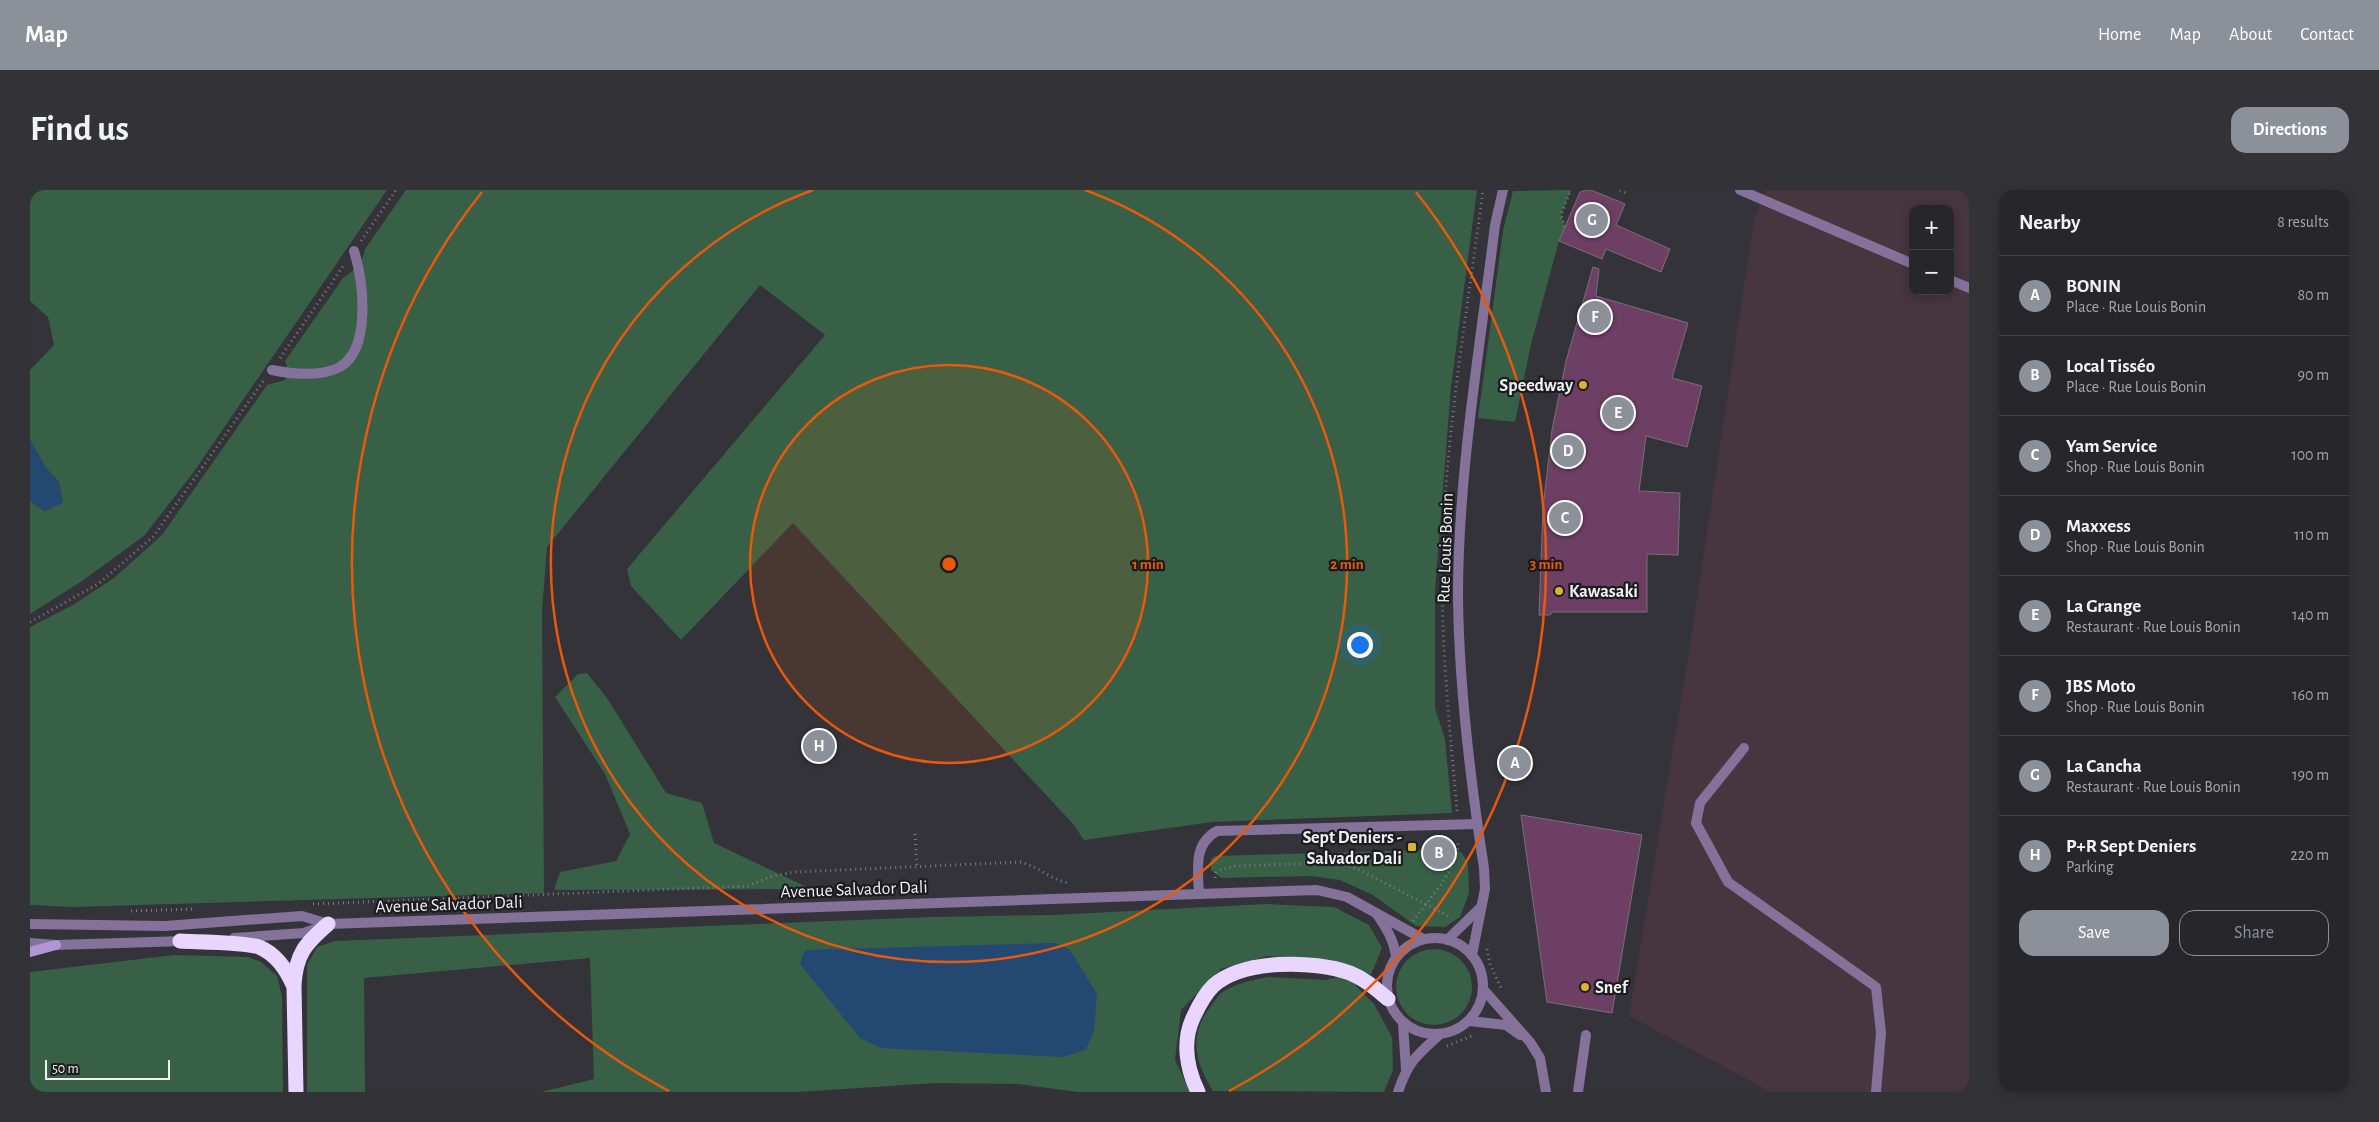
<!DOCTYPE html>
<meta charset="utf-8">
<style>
:root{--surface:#27262b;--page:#333237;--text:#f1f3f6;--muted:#a4a5a9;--line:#434347;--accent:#8c9099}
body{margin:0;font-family:"Alegreya Sans",sans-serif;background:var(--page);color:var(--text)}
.controls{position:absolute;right:15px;top:15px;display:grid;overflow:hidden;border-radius:10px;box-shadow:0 2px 12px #0003}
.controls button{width:45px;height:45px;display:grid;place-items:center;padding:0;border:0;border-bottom:1px solid var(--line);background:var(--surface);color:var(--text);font:25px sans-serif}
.scale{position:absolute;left:15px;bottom:12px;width:125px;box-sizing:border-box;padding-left:5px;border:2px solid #f0eff3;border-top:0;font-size:14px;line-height:18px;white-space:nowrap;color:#f0eff3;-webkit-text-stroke:4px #1c1b1e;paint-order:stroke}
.you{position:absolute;left:1329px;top:454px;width:18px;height:18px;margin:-12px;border:4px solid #fff;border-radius:50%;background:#1a73e8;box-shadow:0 0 0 8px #1a73e833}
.badge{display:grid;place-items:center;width:32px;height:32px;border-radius:50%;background:var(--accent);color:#fff;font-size:16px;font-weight:700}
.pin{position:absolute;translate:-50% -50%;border:2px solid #fff;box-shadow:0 1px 5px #0006}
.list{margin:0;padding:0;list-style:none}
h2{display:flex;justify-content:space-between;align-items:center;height:65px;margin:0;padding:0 20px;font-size:21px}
h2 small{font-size:16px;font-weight:400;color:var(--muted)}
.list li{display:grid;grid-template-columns:32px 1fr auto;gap:15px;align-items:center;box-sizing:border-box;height:80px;padding:0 20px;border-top:1px solid var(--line)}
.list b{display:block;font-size:19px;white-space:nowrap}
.list p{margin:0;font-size:16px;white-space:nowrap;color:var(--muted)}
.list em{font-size:16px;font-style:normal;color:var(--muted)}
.actions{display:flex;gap:10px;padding:15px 20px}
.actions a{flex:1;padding:11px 0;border:1px solid var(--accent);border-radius:15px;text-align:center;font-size:18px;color:var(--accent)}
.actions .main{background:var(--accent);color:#fff}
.map{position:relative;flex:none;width:1939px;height:902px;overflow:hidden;border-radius:15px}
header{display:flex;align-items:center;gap:30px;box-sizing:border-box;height:70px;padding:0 25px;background:var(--accent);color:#fff}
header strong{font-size:24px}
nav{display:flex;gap:28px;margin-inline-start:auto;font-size:18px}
.intro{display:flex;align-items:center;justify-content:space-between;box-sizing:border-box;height:120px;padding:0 30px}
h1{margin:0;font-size:35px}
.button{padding:12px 22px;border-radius:15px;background:var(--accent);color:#fff;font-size:18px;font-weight:700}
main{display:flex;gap:30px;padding:0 30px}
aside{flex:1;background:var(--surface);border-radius:15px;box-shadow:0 2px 12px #0003}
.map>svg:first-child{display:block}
.industrial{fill:#47353f;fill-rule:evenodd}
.green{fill:#376046}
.water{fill:#234872}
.building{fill:#6e3f64;stroke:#787176}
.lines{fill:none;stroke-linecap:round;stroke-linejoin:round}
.path{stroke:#7d7c81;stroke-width:3;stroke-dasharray:1 4;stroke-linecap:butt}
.service{stroke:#84729b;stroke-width:10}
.minor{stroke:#84729b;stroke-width:10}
.tertiary{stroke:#84729b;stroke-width:10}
.secondary{stroke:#b295d5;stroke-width:10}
.motorway{stroke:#e8d6ff;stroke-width:15}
.ring{fill:none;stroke:#e8590c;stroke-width:2.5}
.poi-dot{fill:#dcb233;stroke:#1c1b1e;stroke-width:2}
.labels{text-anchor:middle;stroke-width:4.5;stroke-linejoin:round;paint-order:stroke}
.poi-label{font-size:18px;font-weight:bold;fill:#f0eff3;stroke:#1c1b1e;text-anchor:end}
.street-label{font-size:18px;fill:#f0eff3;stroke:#1c1b1e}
.centre{fill:#e8590c;stroke:#1c1b1e;stroke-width:2.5}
.ring-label{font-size:15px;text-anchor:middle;font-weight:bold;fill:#e8590c;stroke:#1c1b1e;stroke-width:4.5;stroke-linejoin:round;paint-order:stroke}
</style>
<header>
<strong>Map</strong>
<nav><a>Home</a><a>Map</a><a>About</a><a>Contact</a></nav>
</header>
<div class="intro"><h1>Find us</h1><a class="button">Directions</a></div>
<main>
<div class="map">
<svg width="1939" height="902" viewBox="0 0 1939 902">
<rect width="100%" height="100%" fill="#343339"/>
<path class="industrial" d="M1736,0H1939V902H1741L1599,826L1659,461L1724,30ZM1883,19H1920V101H1883Z"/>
<g class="green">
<path d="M0,0H357L163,283L114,346L52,391L0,424V311L15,321L29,292L15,277L0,250V180L24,155L18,127L0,111Z"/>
<path d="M376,0H1447L1421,197L1405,400V518L1415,549L1422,623L1182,632L1054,650L1044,635L763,333L651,450L601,396L597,379L795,145L730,95L517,357L512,421L514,703L43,717L0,715V437L43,415L84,388L132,345L237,195L255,190L257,177L255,171L313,88C325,79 332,75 335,59Z"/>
<path d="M1541,0L1531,25L1535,37L1529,51L1501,154L1485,232L1448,228L1473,41L1483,1Z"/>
<path d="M557,483L577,508L636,603L672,613L684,653L781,699L524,700L530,682L586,671L600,644L575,584L525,507L548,484Z"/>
<path d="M1426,659L1432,663L1438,674L1439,703L1430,727L1415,737L1386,736L1343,705L1310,690L1281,686L1191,688L1181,680V669L1185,666Z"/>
<path d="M1236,714L1304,717L1339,735L1352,758L1341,785L1297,770L1237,766L1191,779L1151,820L1145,870L1160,902H1048L988,894L905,893L767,902H511L564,889L560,768L334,788L335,902H277V775L287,757L305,751L903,727L1023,725Z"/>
<circle cx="1404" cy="797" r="38"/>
<path d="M144,765L218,767L231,772L247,786L252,806L253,902H0V782Z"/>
<path d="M1238,787L1295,790L1308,787L1328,793L1326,796L1344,814L1362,847L1363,880L1354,902L1183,901C1165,872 1158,845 1181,816C1185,811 1189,804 1194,801C1208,793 1222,790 1238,787Z"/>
</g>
<g class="water">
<path d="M0,250L15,277L29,292L33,313L15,321L0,311Z"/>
<path d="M1026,753L1040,760L1067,804L1064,841L1056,859L1034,867L851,858L830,848L770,774L775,760Z"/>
</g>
<g class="building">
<path d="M1556,0H1561L1595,14L1586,35L1640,59L1631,82L1576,59L1572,69L1529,51L1550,2Z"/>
<path d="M1563,77L1569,79L1566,106L1658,133L1642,188L1672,196L1657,257L1616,246L1609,301L1650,303L1648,365L1617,364V422H1522L1520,425H1509L1513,318L1522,240L1536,171Z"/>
<path d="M1491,625L1612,645L1582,823L1517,812Z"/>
</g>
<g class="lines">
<g class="path">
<path d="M1590,0L1599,4"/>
<path d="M1535,37L1531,25L1541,0"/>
<path d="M331,51L366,0"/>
<path d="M250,168L314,75"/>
<path d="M0,432L68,394L123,347L234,190"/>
<path d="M1427,621C1419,529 1409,438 1413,345C1418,230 1438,115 1453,0"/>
<path d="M885,644L887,677"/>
<path d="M1185,688L1186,683L1192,679L1206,676L1293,673L1312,674L1330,680L1422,728"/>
<path d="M283,714L718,696L742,686L765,682L991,672C1009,677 1023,691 1039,693"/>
<path d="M101,721L164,719"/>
<path d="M1383,731C1397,712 1429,678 1428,653"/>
<path d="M1457,759L1460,774L1471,798"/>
<path d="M1417,856L1444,845"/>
</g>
<g class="service">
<path d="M242,180C261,184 292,187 310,177C342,158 333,90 324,61"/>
<path d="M1714,558L1670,613L1666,633L1698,692L1846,797L1851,843L1846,902"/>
<path d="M1169,704C1168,679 1163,654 1187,641L1447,634"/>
<path d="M1548,902L1556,845"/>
</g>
<g class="minor">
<path d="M1710,0L1883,74"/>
<path d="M1920,90L1939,98"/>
<path d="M1453,799L1500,852L1510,868L1516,902"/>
<path d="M1439,831L1476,835L1490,845"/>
</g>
<g class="tertiary">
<path d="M1346,723C1356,737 1364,750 1366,767"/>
<path d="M0,734L135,736L272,726L298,734"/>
<circle cx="1405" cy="796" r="48"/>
<path d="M204,748L274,743L298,734L1287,700L1317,707L1393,749"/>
<path d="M1417,750L1450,718"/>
<path d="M0,753L26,755L155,751"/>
<path d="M1442,765L1455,699L1454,678C1440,588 1429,498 1428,407C1428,283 1450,158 1465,35L1473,0"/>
<path d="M1373,834L1376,879"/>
<path d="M1368,902C1378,872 1386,866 1409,845"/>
</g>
<path class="secondary" d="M0,762L26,755"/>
<g class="motorway">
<path d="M150,751C167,752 215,752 229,757C246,764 257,780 264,797L266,902"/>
<path d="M264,795C266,764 275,754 298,734"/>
<path d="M1168,902C1157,879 1152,852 1163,828C1168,817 1174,805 1183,796C1213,769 1284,770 1320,783C1335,789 1346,799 1358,809"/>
</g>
</g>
<circle cx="919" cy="374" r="199" fill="#e8590c" fill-opacity=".12"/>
<g class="ring">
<circle cx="919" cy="374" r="199"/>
<path d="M1055 0A398 398 0 1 1 783 0"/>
<path d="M639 901A597 597 0 0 1 452 2M1386 2A597 597 0 0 1 1199 901"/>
</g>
<g class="poi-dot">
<circle cx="1553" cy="195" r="5"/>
<circle cx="1529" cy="401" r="5"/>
<rect x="1377" y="652" width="10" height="10" rx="2.5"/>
<circle cx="1555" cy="797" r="5"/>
</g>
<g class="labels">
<g class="poi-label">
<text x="1543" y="201">Speedway</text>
<text x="1539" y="407" text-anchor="start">Kawasaki</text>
<text x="1372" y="653">Sept Deniers -<tspan x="1372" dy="21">Salvador Dali</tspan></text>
<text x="1565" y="803" text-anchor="start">Snef</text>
</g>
<g class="street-label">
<text transform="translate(1415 358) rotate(-88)" y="6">Rue Louis Bonin</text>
<text transform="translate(824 699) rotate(-2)" y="6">Avenue Salvador Dali</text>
<text transform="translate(419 714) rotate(-2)" y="6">Avenue Salvador Dali</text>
</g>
</g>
<circle cx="919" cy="374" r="8" class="centre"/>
<g class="ring-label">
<text x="1118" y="379">1 min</text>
<text x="1317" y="379">2 min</text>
<text x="1516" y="379">3 min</text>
</g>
</svg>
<div class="controls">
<button>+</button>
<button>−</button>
</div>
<div class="scale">50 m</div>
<div class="you"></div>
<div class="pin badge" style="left:1485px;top:573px">A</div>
<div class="pin badge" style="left:1409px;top:663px">B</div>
<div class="pin badge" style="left:1535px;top:328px">C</div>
<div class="pin badge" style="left:1538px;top:261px">D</div>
<div class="pin badge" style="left:1588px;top:223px">E</div>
<div class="pin badge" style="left:1565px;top:127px">F</div>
<div class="pin badge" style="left:1562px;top:30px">G</div>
<div class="pin badge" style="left:789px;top:556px">H</div>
</div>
<aside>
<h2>Nearby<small>8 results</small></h2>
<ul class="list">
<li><span class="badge">A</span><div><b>BONIN</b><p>Place · Rue Louis Bonin</p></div><em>80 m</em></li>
<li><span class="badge">B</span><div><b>Local Tisséo</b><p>Place · Rue Louis Bonin</p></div><em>90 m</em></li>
<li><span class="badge">C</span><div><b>Yam Service</b><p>Shop · Rue Louis Bonin</p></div><em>100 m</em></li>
<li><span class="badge">D</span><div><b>Maxxess</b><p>Shop · Rue Louis Bonin</p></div><em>110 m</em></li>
<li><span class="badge">E</span><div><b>La Grange</b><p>Restaurant · Rue Louis Bonin</p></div><em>140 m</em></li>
<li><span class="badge">F</span><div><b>JBS Moto</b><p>Shop · Rue Louis Bonin</p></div><em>160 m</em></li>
<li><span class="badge">G</span><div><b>La Cancha</b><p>Restaurant · Rue Louis Bonin</p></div><em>190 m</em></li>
<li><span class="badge">H</span><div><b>P+R Sept Deniers</b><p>Parking</p></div><em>220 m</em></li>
</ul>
<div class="actions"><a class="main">Save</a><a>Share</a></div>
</aside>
</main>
